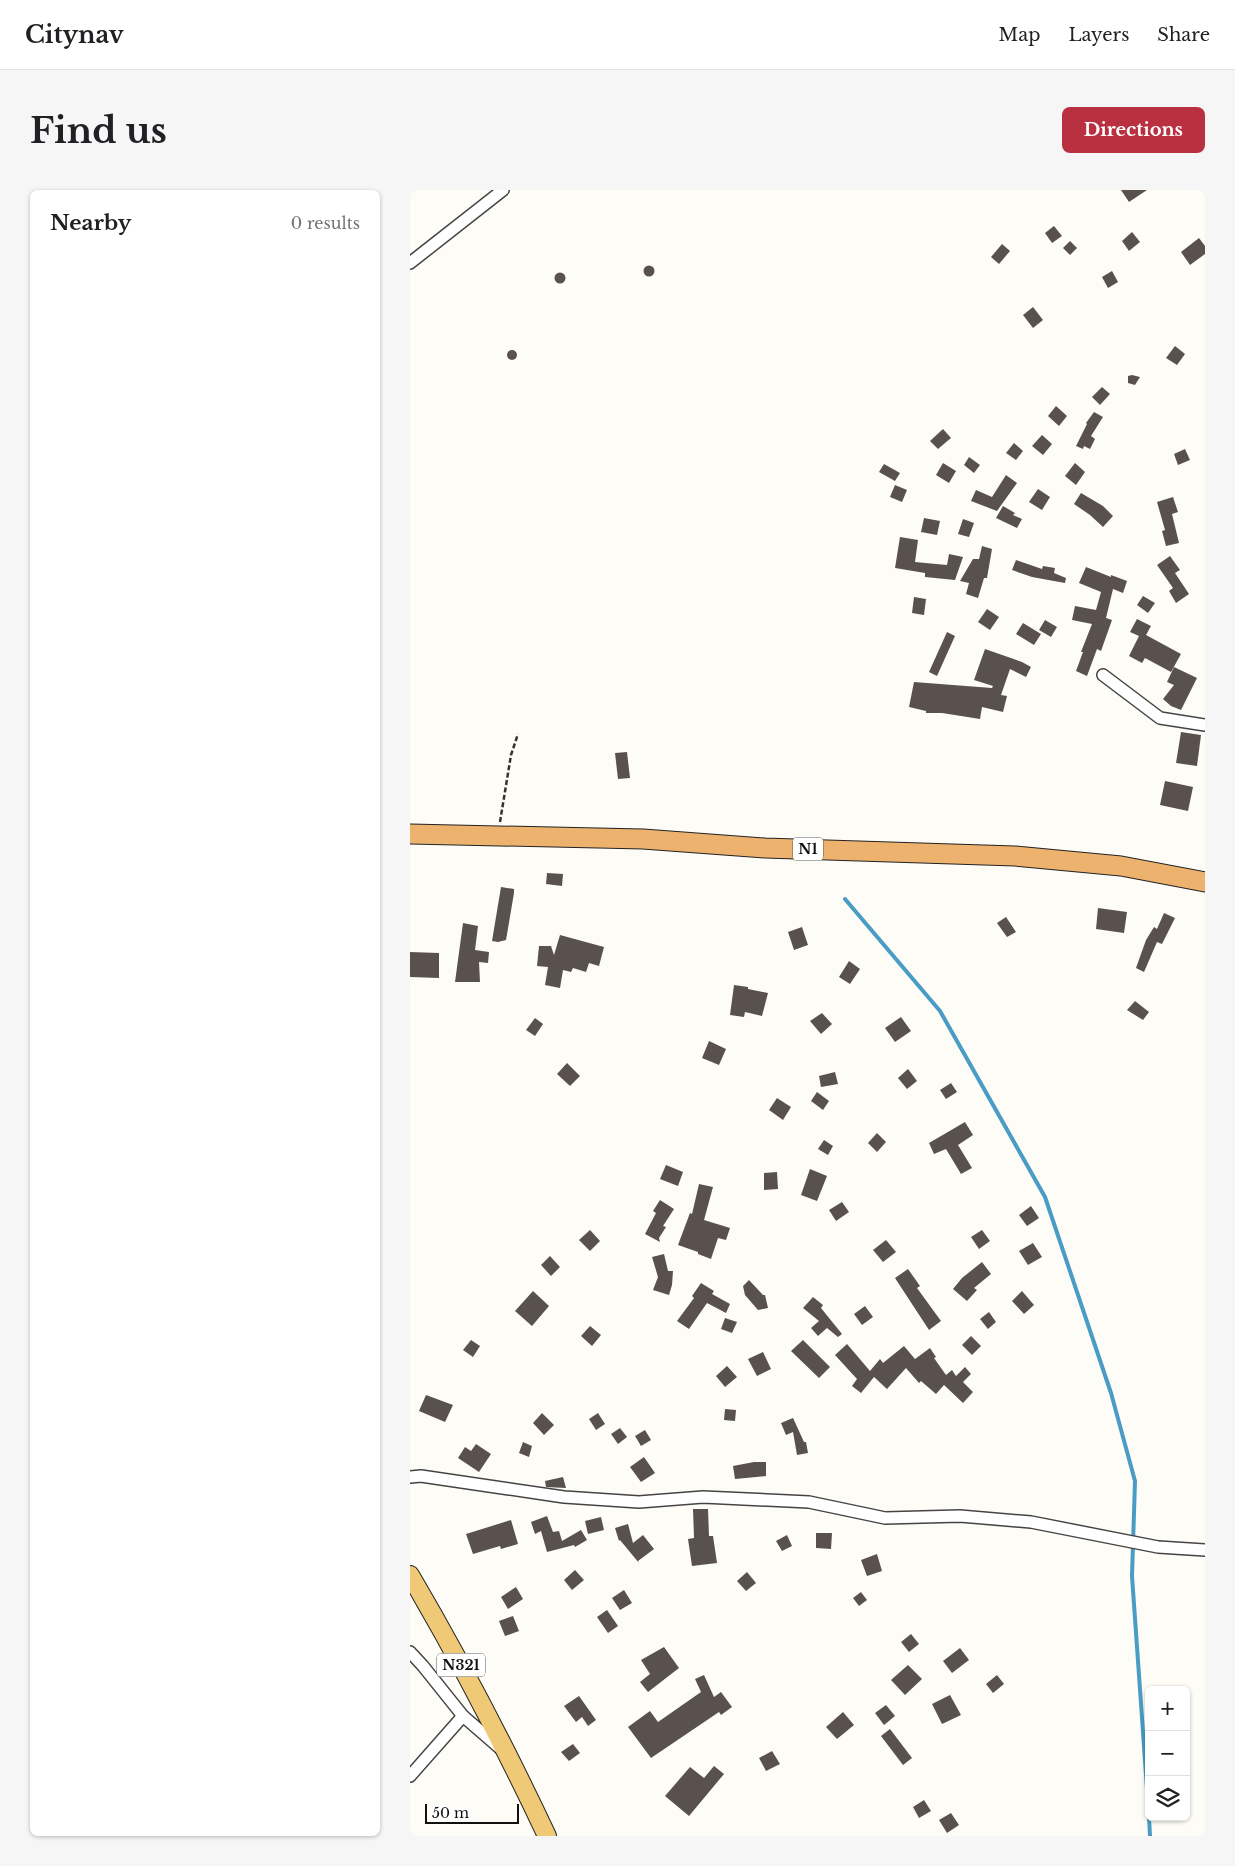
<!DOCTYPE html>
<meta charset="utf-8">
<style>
:root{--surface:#fff;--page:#f6f6f6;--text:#202124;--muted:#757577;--line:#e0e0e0;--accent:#b93141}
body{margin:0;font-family:"Libre Baskerville",serif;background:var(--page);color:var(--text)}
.controls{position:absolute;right:15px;bottom:15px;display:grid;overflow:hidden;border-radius:8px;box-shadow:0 1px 4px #0004}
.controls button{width:45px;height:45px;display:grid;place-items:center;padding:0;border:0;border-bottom:1px solid var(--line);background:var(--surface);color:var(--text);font:25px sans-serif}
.scale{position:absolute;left:15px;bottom:12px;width:94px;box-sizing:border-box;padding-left:5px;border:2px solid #111;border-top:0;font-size:14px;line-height:18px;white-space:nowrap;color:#111;-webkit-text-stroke:4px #fff;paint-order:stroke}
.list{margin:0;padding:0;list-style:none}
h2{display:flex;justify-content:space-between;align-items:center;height:65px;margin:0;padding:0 20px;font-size:21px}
h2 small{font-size:16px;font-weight:400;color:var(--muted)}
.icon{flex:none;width:28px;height:28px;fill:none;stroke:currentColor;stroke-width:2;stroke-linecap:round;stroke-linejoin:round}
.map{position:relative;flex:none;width:795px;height:1646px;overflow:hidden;border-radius:8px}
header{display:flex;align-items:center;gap:30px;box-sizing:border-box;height:70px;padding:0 25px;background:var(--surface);border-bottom:1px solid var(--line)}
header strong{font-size:24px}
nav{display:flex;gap:28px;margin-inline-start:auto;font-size:18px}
.intro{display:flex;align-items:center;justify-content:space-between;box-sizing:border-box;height:120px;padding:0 30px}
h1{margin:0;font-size:35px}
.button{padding:12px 22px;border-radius:8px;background:var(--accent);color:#fff;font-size:18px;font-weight:700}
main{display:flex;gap:30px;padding:0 30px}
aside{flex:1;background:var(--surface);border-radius:8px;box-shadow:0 1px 4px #0004}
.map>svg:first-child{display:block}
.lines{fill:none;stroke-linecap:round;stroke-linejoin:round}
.stream{stroke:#499cc5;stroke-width:4}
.building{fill:#59514e}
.minor-casing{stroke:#444;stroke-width:14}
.primary-casing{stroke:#222;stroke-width:20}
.trunk-casing{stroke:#222;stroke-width:21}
.path{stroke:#333;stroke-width:2.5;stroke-dasharray:5 2.5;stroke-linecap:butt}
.minor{stroke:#fff;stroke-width:11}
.primary{stroke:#efc975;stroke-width:18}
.trunk{stroke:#edb26e;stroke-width:19}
.labels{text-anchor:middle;stroke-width:5;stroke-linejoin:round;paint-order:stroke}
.shield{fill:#fff;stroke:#585858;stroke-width:1}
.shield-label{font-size:14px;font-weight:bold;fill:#111}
</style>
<header>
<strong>Citynav</strong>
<nav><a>Map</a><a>Layers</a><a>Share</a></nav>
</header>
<div class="intro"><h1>Find us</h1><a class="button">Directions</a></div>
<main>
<aside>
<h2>Nearby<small>0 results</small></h2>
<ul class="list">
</ul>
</aside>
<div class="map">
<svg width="795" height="1646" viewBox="0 0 795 1646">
<rect width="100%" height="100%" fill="#fefcf6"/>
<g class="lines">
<g class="stream">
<path d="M435,709L530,821L635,1007L701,1203L725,1291L722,1386L739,1627"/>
<path d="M739,1627L740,1646"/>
</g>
</g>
<g class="building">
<path d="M711,0H737L719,12Z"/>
<path d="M644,36L652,46L642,53L635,43Z"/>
<path d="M722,42L730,52L719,61L712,51Z"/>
<path d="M789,48L795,56V64L780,75L771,62Z"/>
<path d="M660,51L667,58L660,65L653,58Z"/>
<path d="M592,54L600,61L589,74L581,67Z"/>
<circle cx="239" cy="81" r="5.5"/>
<path d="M702,81L708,92L698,98L692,87Z"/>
<circle cx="150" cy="88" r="5.5"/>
<path d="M623,117L633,130L623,138L613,125Z"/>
<path d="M765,156L775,164L767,175L756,168Z"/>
<circle cx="102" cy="165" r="5"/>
<path d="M722,185L730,187L725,195L718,193V186Z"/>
<path d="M692,197L700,204L690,215L682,207Z"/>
<path d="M646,216L657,226L649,236L638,226Z"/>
<path d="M684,222L693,227L681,246L685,249L680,259L674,256L673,259L666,256L677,234L676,233Z"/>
<path d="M533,239L541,248L528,259L520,251Z"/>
<path d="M632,245L642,254L633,265L622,256Z"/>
<path d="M604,253L613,261L606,270L596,263Z"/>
<path d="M775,259L780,270L768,275L764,264Z"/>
<path d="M559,267L570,275L564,283L554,275Z"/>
<path d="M533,273L546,281L539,293L526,285Z"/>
<path d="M665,273L675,282L666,295L655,286Z"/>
<path d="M474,274L490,283L485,291L469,282Z"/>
<path d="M596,285L607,293L587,321L561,311L566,300L582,307Z"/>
<path d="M485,295L497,300L492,312L480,307Z"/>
<path d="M628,299L640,307L632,320L619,312Z"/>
<path d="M671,303L693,316L703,326L693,337L680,325L664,314Z"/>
<path d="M763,307L768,322L762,324L769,353L756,356L752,341L755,340L747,312Z"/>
<path d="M593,316L605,323L603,325L612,329L607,338L586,328Z"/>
<path d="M514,328L530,331L527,345L511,342Z"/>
<path d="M553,329L564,333L559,347L548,344Z"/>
<path d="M490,347L508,350L505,372L537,375L539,364L553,367L545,390L515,387V383L485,378Z"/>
<path d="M572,356L582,359L577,388H574L568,408L556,404L559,393L550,391L563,369H569Z"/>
<path d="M760,366L770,380L765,383L779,404L766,413L759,401L763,398L747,375Z"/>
<path d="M606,370L632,379L633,376L645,378L644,383L656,388L655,393L622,387L602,380Z"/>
<path d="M676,377L701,387V385L717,391L713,403L703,399L696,428L702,430L691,461L687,459L677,486L666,481L673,462H671L682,434L662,430L665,416L686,420L691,402L669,393Z"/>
<path d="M733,406L745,413L738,423L727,415Z"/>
<path d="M504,407L516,409L514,425L502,423Z"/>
<path d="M577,419L589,427L580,440L568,432Z"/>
<path d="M727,429L741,436L736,445L771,464L761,482L735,468L732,473L719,466L729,446L720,442Z"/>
<path d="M635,430L647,437L641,447L629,440Z"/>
<path d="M613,433L631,444L624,455L606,444Z"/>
<path d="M537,442L545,446L527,486L519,482Z"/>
<path d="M575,459L612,472L621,477L616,487L600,479L591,505L597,506L593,522L572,517L570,529L532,523H516V521L499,517L504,492L582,498L583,496L564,490Z"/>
<path d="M764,477L787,488L771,520L761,516L753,509L764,495L757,492Z"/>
<path d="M771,542L791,545L787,576L766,573Z"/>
<path d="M217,562L220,588L208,589L205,563Z"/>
<path d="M755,591L783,597L778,621L750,615Z"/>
<path d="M137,683L153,684L152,696L136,694Z"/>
<path d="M91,697L104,699V703L96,750L88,752L82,751Z"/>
<path d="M688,718L717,722L714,743L686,739Z"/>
<path d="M754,723L765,728L752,754L747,752L734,782L726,778L736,750L744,737L747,739Z"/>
<path d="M596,727L606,742L597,747L587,733Z"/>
<path d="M53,733L68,736L65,760L79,762L78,773L69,772L70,792H45Z"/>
<path d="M392,737L398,755L384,760L378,742Z"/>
<path d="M150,745L194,757L189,776L179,773L176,782L163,778L161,782L153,780L150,798L135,795L138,777L127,776L129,756H141L144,765Z"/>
<path d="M0,762L29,763V788L0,787Z"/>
<path d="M439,771L450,779L440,794L429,787Z"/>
<path d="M324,795L338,797V799L358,803L352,826L335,822L334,827L320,825Z"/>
<path d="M725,811L739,822L733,830L717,820Z"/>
<path d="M412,823L422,834L411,844L400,831Z"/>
<path d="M491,827L501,841L485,852L475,838Z"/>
<path d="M125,828L133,834L125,846L116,840Z"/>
<path d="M299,851L316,859L309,875L292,868Z"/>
<path d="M157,873L170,886L160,896L147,884Z"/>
<path d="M498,879L507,891L497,899L488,888Z"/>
<path d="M425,882L428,894L411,897L409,886Z"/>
<path d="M541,893L547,902L536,909L530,900Z"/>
<path d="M407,902L419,911L413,920L401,911Z"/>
<path d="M367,908L381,917L373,930L359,920Z"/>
<path d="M555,932L563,945L548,955L562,978L551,984L536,959L524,964L519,953Z"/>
<path d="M467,943L476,952L467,962L458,953Z"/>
<path d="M414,950L423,956L418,965L408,959Z"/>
<path d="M256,975L273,982L268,996L250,989Z"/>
<path d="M400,979L417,986L407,1011L391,1005Z"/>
<path d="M367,982L368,999L354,1000V983Z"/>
<path d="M289,994L303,997L294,1030L320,1038L316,1050L308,1048L301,1069L288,1064V1062L268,1055L280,1023L282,1024Z"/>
<path d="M250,1010L264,1019L253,1036L256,1037L249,1048L250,1052L235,1044L246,1023L243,1021Z"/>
<path d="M432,1012L439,1022L426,1031L419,1020Z"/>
<path d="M621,1016L629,1028L617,1036L609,1025Z"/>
<path d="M180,1040L190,1051L180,1061L169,1050Z"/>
<path d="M572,1040L580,1051L569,1059L561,1047Z"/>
<path d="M476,1050L486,1062L473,1072L463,1060Z"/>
<path d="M623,1053L632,1067L618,1075L609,1061Z"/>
<path d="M254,1064L258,1081H263L262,1095L259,1105L243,1100L248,1087L242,1067Z"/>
<path d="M140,1066L150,1077L141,1086L131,1075Z"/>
<path d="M572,1072L581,1084L564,1098L567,1100L557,1111L543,1099L552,1088Z"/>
<path d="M498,1079L510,1096L507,1098L531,1131L519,1140L485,1088Z"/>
<path d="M339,1090L353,1105H355L358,1118L348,1120L335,1105L333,1096Z"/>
<path d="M291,1093L304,1101L302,1104L320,1114L316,1123L297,1113L279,1139L267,1131L284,1108L282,1106Z"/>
<path d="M123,1101L139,1116L122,1136L105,1121Z"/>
<path d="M612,1101L624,1115L614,1124L602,1111Z"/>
<path d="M403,1107L413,1115L411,1118L432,1144L428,1147L417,1138L408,1146L401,1138L409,1131L393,1118Z"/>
<path d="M455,1116L463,1127L452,1135L444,1124Z"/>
<path d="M579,1122L586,1132L578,1139L570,1129Z"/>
<path d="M315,1128L327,1132L322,1143L311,1139Z"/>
<path d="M180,1136L191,1145L182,1156L171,1146Z"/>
<path d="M561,1146L571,1156L562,1165L552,1155Z"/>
<path d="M61,1150L70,1156L63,1167L53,1160Z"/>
<path d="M393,1150L420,1177L409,1188L381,1161Z"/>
<path d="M437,1154L460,1181L470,1169L473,1173L494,1156L505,1169L520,1158L526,1167L524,1168L536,1185L542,1180L546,1186L555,1177L561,1184L553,1192L563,1202L553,1213L534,1195L526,1204L511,1191L509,1193L496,1178L477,1199L464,1187L451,1203L442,1196L447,1189L425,1165Z"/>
<path d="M353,1162L361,1179L347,1186L338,1169Z"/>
<path d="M317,1176L327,1187L315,1197L306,1186Z"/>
<path d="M16,1205L43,1215L35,1232L9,1221Z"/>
<path d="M315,1219L326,1220L325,1231L314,1230Z"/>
<path d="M132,1223L144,1235L134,1245L123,1233Z"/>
<path d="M188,1223L195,1234L186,1240L179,1229Z"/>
<path d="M383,1228L394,1252H396L398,1263L387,1265L383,1242L376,1245L371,1233Z"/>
<path d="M210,1238L217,1247L208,1254L201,1244Z"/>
<path d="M235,1240L241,1250L231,1256L225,1246Z"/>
<path d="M113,1252L122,1256L119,1267L109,1263Z"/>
<path d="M66,1254L81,1264L69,1282L48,1268L55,1257L61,1261Z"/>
<path d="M234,1267L245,1283L231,1292L220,1277Z"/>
<path d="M344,1272H356V1286L325,1289L323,1276Z"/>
<path d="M153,1287L156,1298L136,1297L135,1291Z"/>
<path d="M283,1319H298L299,1346H303L307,1373L282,1376L278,1349L284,1348Z"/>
<path d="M137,1326L143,1342L149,1341L152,1351L171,1340L177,1350L165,1357L164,1355L137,1362L131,1341L125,1344L121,1332Z"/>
<path d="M191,1327L194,1340L178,1344L175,1331Z"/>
<path d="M101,1330L108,1354L91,1359L90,1356L63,1364L56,1344Z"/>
<path d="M218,1334L223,1353L233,1345L244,1359L228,1371L229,1373L210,1350L209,1351L205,1338Z"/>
<path d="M406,1343H422L421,1359L406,1358Z"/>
<path d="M377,1345L382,1356L372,1361L366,1351Z"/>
<path d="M467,1364L472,1381L457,1386L451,1370Z"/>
<path d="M165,1380L174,1390L162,1400L154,1390Z"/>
<path d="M337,1382L346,1393L336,1401L327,1391Z"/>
<path d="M106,1397L113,1409L98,1419L91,1407Z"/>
<path d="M214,1400L222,1413L210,1420L202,1408Z"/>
<path d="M451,1402L457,1410L449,1416L443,1408Z"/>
<path d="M197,1420L208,1436L198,1443L187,1427Z"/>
<path d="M103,1426L109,1441L95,1446L89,1431Z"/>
<path d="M501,1444L509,1454L499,1462L491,1452Z"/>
<path d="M254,1457L269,1478L238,1502L230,1492L240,1484L231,1470Z"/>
<path d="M550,1458L559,1470L542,1483L533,1471Z"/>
<path d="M498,1475L512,1489L495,1505L481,1490Z"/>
<path d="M294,1485L304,1507L311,1502L322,1517L311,1525L309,1522L241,1568L218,1537L240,1521L248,1532L291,1502L285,1489Z"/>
<path d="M587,1485L594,1494L583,1503L576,1494Z"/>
<path d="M540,1505L551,1525L532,1534L522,1514Z"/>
<path d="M169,1506L186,1530L178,1536L172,1527L166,1532L154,1516Z"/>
<path d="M476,1515L485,1526L474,1535L465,1523Z"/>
<path d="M433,1522L444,1535L427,1549L416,1537Z"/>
<path d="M480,1539L502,1568L493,1575L471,1546Z"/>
<path d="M163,1554L170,1563L159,1571L151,1562Z"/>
<path d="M362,1561L370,1574L356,1581L349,1568Z"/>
<path d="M304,1576L314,1584L279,1626L255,1606L280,1577L294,1588Z"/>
<path d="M514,1610L521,1621L509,1628L503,1617Z"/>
<path d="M541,1623L549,1635L537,1643L529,1630Z"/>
</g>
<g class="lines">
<defs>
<g id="minor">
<path d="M0,73L93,0"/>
<path d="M693,485L750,528L795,535"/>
<path d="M0,1287L11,1286L154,1307L229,1312L293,1307L399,1312L475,1328L550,1326L621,1332L748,1357L795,1360"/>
<path d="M0,1462L13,1476L53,1526L91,1559"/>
<path d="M0,1586L53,1526"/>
</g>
<path id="primary" d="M0,1385C50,1470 95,1557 137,1646"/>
<path id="trunk" d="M0,644L233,649L355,658L605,666L711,676L795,692"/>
</defs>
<use href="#minor" class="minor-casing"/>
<use href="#primary" class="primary-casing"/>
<use href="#trunk" class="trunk-casing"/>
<path class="path" d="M90,632L101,565L108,544"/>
<use href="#minor" class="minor"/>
<use href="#primary" class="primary"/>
<use href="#trunk" class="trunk"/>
</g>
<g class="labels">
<g class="shield">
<rect x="383" y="647.5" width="30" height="23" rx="4"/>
<rect x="27" y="1463.5" width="48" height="23" rx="4"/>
</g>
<g class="shield-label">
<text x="398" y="664">N1</text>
<text x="51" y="1480">N321</text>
</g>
</g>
</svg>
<div class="controls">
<button>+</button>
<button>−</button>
<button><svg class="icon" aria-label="layers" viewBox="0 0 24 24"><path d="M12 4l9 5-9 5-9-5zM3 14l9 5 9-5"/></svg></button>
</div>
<div class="scale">50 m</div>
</div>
</main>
